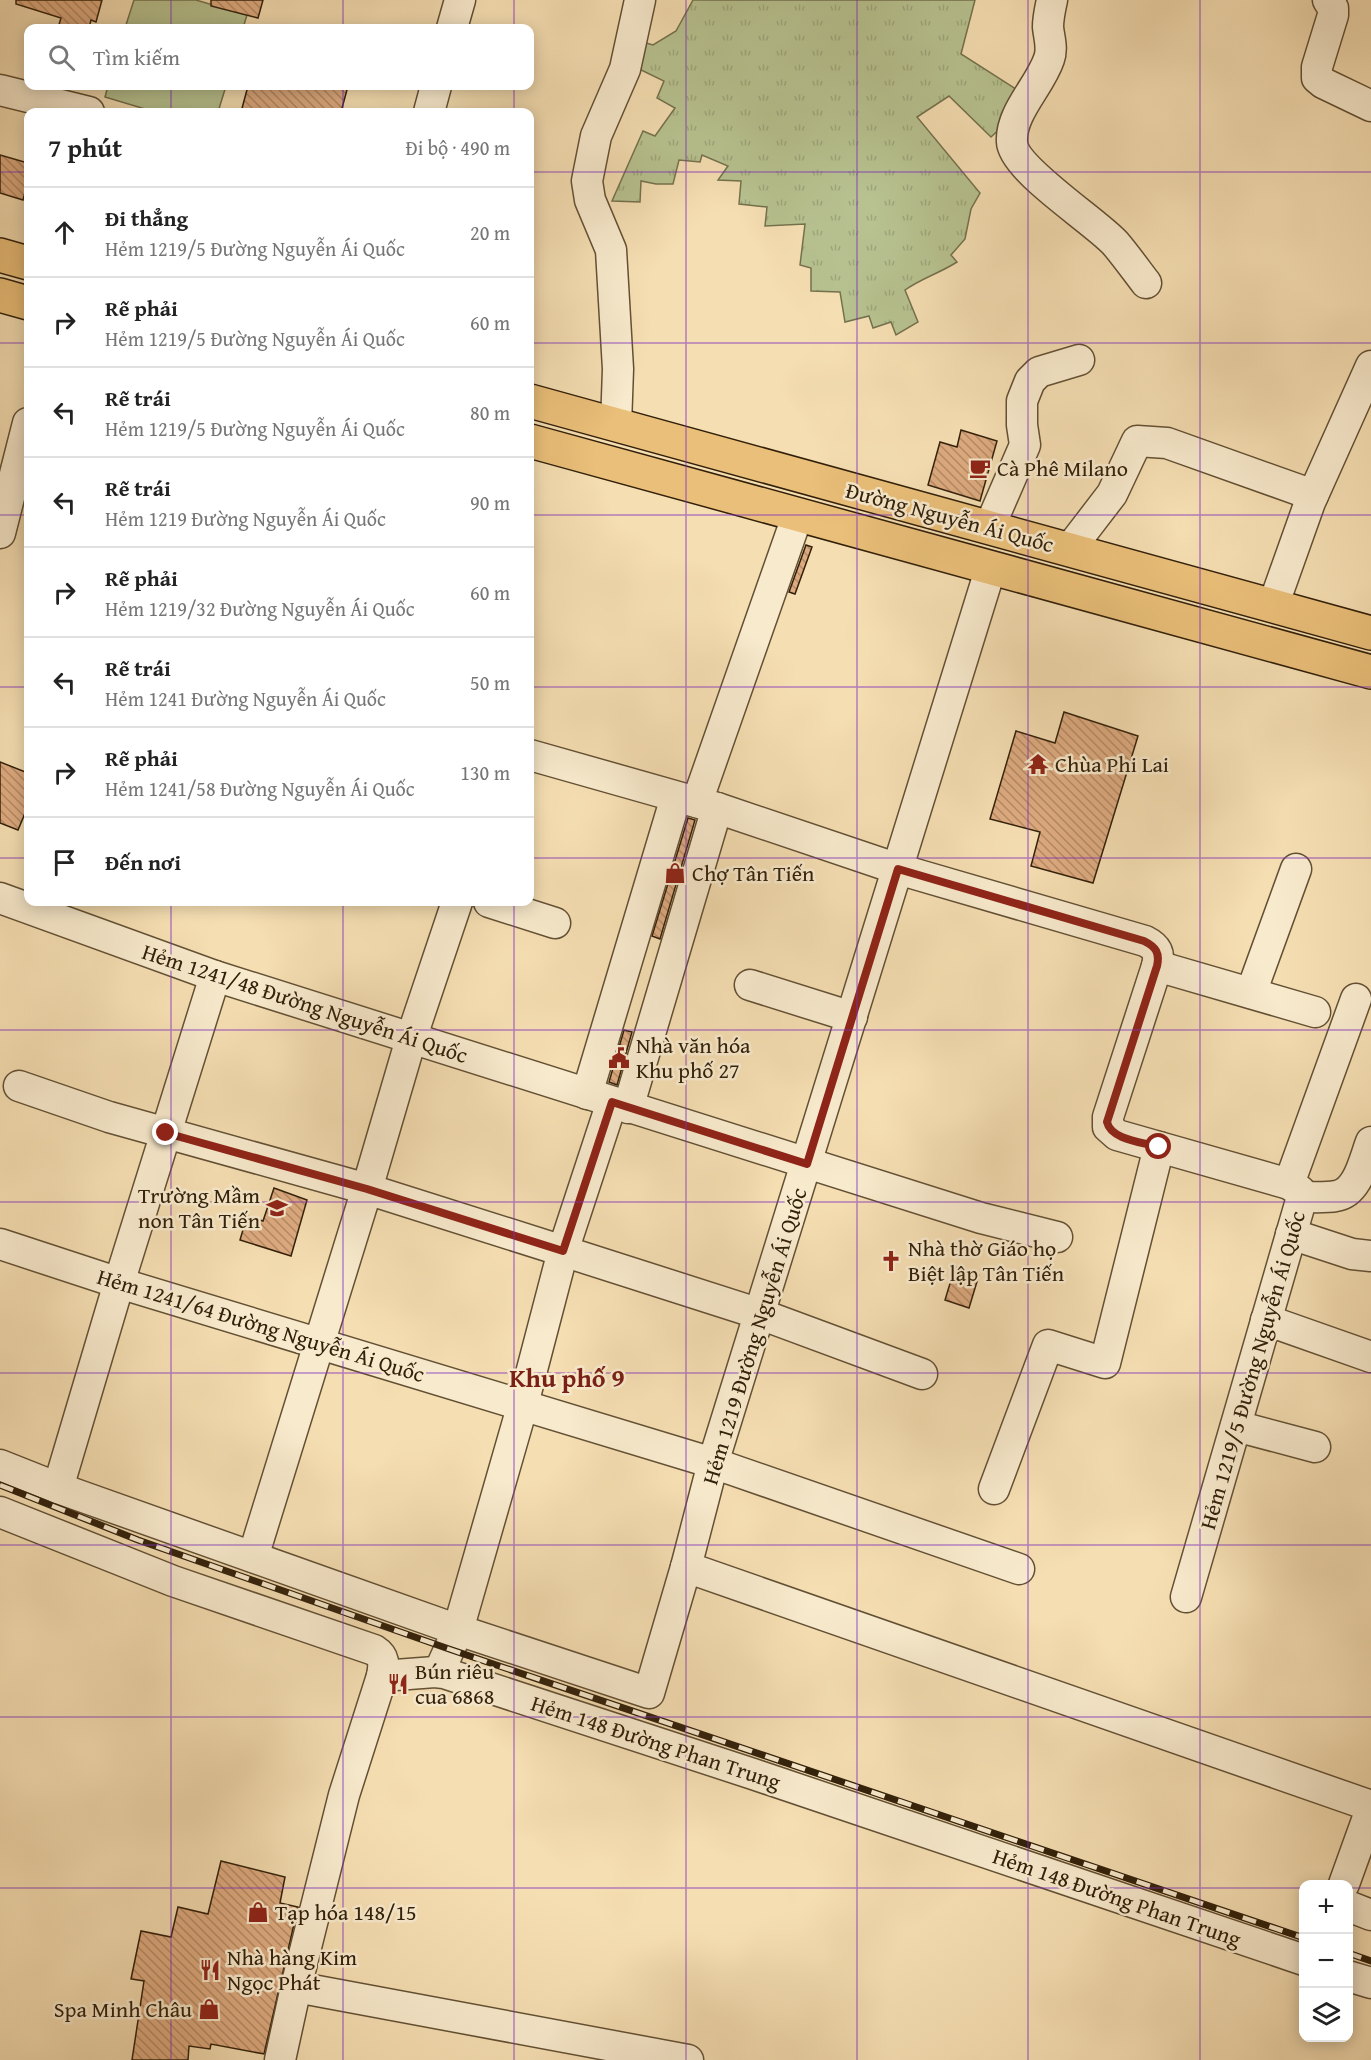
<!DOCTYPE html>
<html lang="vi">
<meta charset="utf-8">
<style>
:root{--surface:#fff;--page:#f6f6f6;--text:#222;--muted:#767676;--line:#e0e0e0}
body{margin:0;font-family:"Gentium Book Plus",serif;background:var(--page);color:var(--text)}
.controls{position:absolute;right:18px;bottom:18px;display:grid;overflow:hidden;border-radius:12px;box-shadow:0 3px 15px #0003}
.controls button{width:54px;height:54px;display:grid;place-items:center;padding:0;border:0;border-bottom:2px solid var(--line);background:var(--surface);color:var(--text);font:30px sans-serif}
.stop{position:absolute;width:18px;height:18px;margin:-14px;border:4px solid #8f2418;border-radius:50%;background:#fff}
.stop.end{background:#8f2418;border-color:#fff;box-shadow:0 2px 6px #0008}
.list{margin:0;padding:0;list-style:none}
h2{display:flex;justify-content:space-between;align-items:center;height:78px;margin:0;padding:0 24px;font-size:26px}
h2 small{font-size:20px;font-weight:400;color:var(--muted)}
.list li{display:grid;grid-template-columns:39px 1fr auto;gap:18px;align-items:center;box-sizing:border-box;height:90px;padding:0 24px;border-top:2px solid var(--line)}
.list b{display:block;font-size:22px;white-space:nowrap}
.list p{margin:0;font-size:20px;white-space:nowrap;color:var(--muted)}
.list em{font-size:20px;font-style:normal;color:var(--muted)}
.icon{flex:none;width:33px;height:33px;fill:none;stroke:currentColor;stroke-width:2;stroke-linecap:round;stroke-linejoin:round}
.map{position:relative;flex:none;width:1371px;height:2060px;overflow:hidden}
.search{position:absolute;background:var(--surface);box-shadow:0 3px 15px #0003;left:24px;top:24px;width:510px;height:66px;display:flex;align-items:center;gap:15px;box-sizing:border-box;padding:0 21px;border-radius:12px;color:var(--muted);font-size:22px}
.panel{position:absolute;background:var(--surface);box-shadow:0 3px 15px #0003;left:24px;top:108px;width:510px;height:798px;border-radius:12px}
.map>svg:first-child{display:block}
.grass{fill:url(#grass-tufts);stroke:#74714d;stroke-width:1.5}
.pitch{fill:#b7c290;stroke:#74714d;stroke-width:1.5}
.building{fill:url(#building-back-hatch);stroke:#32200a;stroke-width:1.5}
.lines{fill:none;stroke-linecap:round;stroke-linejoin:round}
.minor-casing{stroke:#635034;stroke-width:33}
.major-casing{stroke:#32200a;stroke-width:36}
.minor{stroke:#f8eacd;stroke-width:30}
.major{stroke:#eabf79;stroke-width:33}
.rail-casing{stroke:#32200a;stroke-width:7}
.rail{stroke:#f8eacd;stroke-width:4.5;stroke-dasharray:14;stroke-linecap:butt}
.route{stroke:#8f2418;stroke-width:8}
.grid{fill:none;stroke:#7b2cbf;stroke-width:1.5;stroke-opacity:0.55}
.labels{text-anchor:middle;stroke-width:5;stroke-linejoin:round;paint-order:stroke}
.poi-label{font-size:22px;fill:#32200a;stroke:#f8eacd;text-anchor:start}
.street-label{font-size:22px;fill:#32200a;stroke:#f8eacd}
.quarter-label{font-size:26px;font-weight:bold;fill:#7a1f14;stroke:#f8eacd}
</style>
<div class="map">
<svg width="1371" height="2060" viewBox="0 0 1371 2060">
<defs>
<pattern id="grass-tufts" width="24" height="20" patternUnits="userSpaceOnUse" patternTransform="scale(1.5)"><rect width="24" height="20" fill="#b7c290"/><path d="M3 7l-1-3M5 7V3M7 7l1-3M15 17l-1-3M17 17v-4M19 17l1-3" fill="none" stroke="#9ea67b"/></pattern>
<pattern id="building-back-hatch" width="6" height="6" patternUnits="userSpaceOnUse" patternTransform="scale(1.5)"><rect width="6" height="6" fill="#deab80"/><path d="M-1 5l2 2M0 0l6 6M5-1l2 2" fill="none" stroke="#b58b67"/></pattern>
</defs>
<rect width="100%" height="100%" fill="#f5deb2"/>
<filter id="stains"><feTurbulence type="fractalNoise" baseFrequency=".00333" numOctaves="4"/><feColorMatrix values="0 0 0 0 .2 0 0 0 0 .09 0 0 0 0 .02 0 0 0 .5 -.17"/></filter>
<radialGradient id="worn" r=".72"><stop offset=".6" stop-color="#630" stop-opacity="0"/><stop offset="1" stop-color="#630" stop-opacity=".3"/></radialGradient>
<path class="grass" d="M693,0H975L961,54L1022,93L1006,123L991,137L949,96L917,117L980,193L971,209L965,239L951,255L957,262C940,273 922,278 905,290L918,322L896,335L891,322L873,328L869,316L845,322L840,292L811,291V268L800,265L805,224L765,226L767,207L739,204L741,181L718,180L728,166L702,155L700,162L679,160L673,184H656L641,181L640,202L612,201L643,131L655,136L675,108L657,98L664,81L635,67L639,41L653,45L676,31Z"/>
<g class="pitch">
<path d="M134,0H196L247,15L243,28H125Z"/>
<path d="M108,86H226L218,112H155L105,97Z"/>
</g>
<g class="building">
<path d="M16,0H102L96,22L91,20L89,28H58L61,18L16,4Z"/>
<path d="M211,0H263L258,18L211,6Z"/>
<path d="M248,86H348L341,112H241Z"/>
<path d="M0,155L28,163V182L23,200L0,193Z"/>
<path d="M961,430L997,441L980,501L928,485L940,442L957,447Z"/>
<path d="M806,545L812,547L795,594L789,592Z"/>
<path d="M1064,712L1138,736L1093,883L1031,866L1040,832L990,819L1016,731L1055,743Z"/>
<path d="M0,762L28,773V806L18,830L0,823Z"/>
<path d="M688,818L695,820L660,939L652,936Z"/>
<path d="M624,1030L632,1032L617,1085L609,1082Z"/>
<path d="M274,1188L307,1200L291,1256L240,1240L247,1216L263,1221Z"/>
<path d="M955,1267L979,1275L969,1308L945,1300Z"/>
<path d="M221,1861L285,1877L280,1903L298,1907L264,2054L211,2044L210,2049L189,2046L188,2060H132L144,1981L131,1979L141,1931L171,1937L178,1907L208,1914Z"/>
</g>
<g class="lines">
<defs>
<g id="minor">
<path d="M1052,0C1050,9 1048,18 1048,27C1049,38 1053,48 1049,59C1040,86 1010,113 1012,142C1013,169 1095,221 1115,243C1126,256 1136,270 1146,283"/>
<path d="M1328,0L1333,8V15L1317,67V78L1323,83L1371,106"/>
<path d="M452,28L460,0"/>
<path d="M0,90L89,112"/>
<path d="M429,112L436,86"/>
<path d="M616,425L618,369L611,250L590,200L587,181L596,136L625,69L640,0"/>
<path d="M989,528L1025,445L1022,425V401L1030,381L1039,372L1079,360"/>
<path d="M0,533L28,423"/>
<path d="M1069,550L1112,494L1137,441L1167,443L1313,495"/>
<path d="M1273,606L1310,502L1371,366"/>
<path d="M530,755L717,808L898,869L1145,941C1157,947 1160,953 1157,966L1108,1117V1127L1117,1135L1289,1184L1300,1191L1302,1197L1186,1597"/>
<path d="M697,802L798,514"/>
<path d="M0,898L215,976L981,1218L1057,1237"/>
<path d="M489,902L555,923"/>
<path d="M1157,966L1315,1012"/>
<path d="M750,985L852,1017"/>
<path d="M1251,993L1296,869"/>
<path d="M19,1086L109,1117L367,1189L563,1251L760,1314L922,1374"/>
<path d="M587,1094L676,797"/>
<path d="M628,1108L717,808"/>
<path d="M1289,1184L1356,999"/>
<path d="M1302,1197C1313,1197 1325,1198 1336,1196C1358,1193 1364,1160 1371,1142"/>
<path d="M1291,1234L1352,1254L1371,1256"/>
<path d="M0,1244L119,1283L713,1463L1019,1569"/>
<path d="M1266,1320L1371,1357"/>
<path d="M1236,1426L1315,1447"/>
<path d="M0,1465L58,1488L458,1630L649,1693L686,1567L713,1463L991,567"/>
<path d="M58,1488L119,1283L215,976"/>
<path d="M994,1489L1048,1345L1105,1363L1159,1147"/>
<path d="M0,1512L173,1581L374,1650C385,1657 384,1664 382,1676"/>
<path d="M253,1557L367,1189L411,1039L457,902"/>
<path d="M686,1567L1371,1806"/>
<path d="M439,1672L458,1630L523,1404L563,1251L612,1102"/>
<path d="M1344,1884L1371,1809"/>
<path d="M1348,1906L1371,1915"/>
<path d="M1348,1976L1371,1983"/>
<path d="M296,1987L688,2060"/>
<path d="M280,2060L296,1987L344,1795L382,1676L435,1672L444,1673L753,1774L1304,1960"/>
</g>
<g id="major">
<path d="M0,255L28,263"/>
<path d="M0,295L28,303"/>
<path d="M530,401L1371,633"/>
<path d="M530,441L1371,672"/>
</g>
</defs>
<use href="#minor" class="minor-casing"/>
<use href="#major" class="major-casing"/>
<use href="#minor" class="minor"/>
<use href="#major" class="major"/>
<defs>
<g id="rail">
<path d="M0,1485L138,1540L449,1649L1304,1938"/>
<path d="M1348,1953L1371,1961"/>
</g>
</defs>
<use href="#rail" class="rail-casing"/>
<use href="#rail" class="rail"/>
</g>
<g class="lines">
<path class="route" d="M166,1133L367,1189L563,1251L612,1102L807,1164L898,869L1144,941C1156,947 1160,953 1157,966L1107,1122C1111,1140 1143,1142 1159,1147"/>
</g>
<path class="grid" d="M171,0V28M343,0V28M514,0V28M686,0V2060M857,0V2060M1028,0V2060M1200,0V2060M171,86V112M343,86V112M514,86V112M0,172H28M530,172H1371M0,343H28M530,343H1371M0,515H28M530,515H1371M0,687H28M530,687H1371M0,858H28M530,858H1371M171,902V2060M343,902V2060M514,902V2060M0,1030H1371M0,1202H1371M0,1373H1371M0,1545H1371M0,1717H1371M0,1888H1304M1348,1888H1371"/>
<defs>
<symbol id="cafe-bare" viewBox="-9 -9 18 18"><path d="M-5.5-4.5H6V0H3Q3 3.5 0 3.5H-2.5Q-5.5 3.5-5.5 0ZM3-3.2v2h1.7v-2ZM-6 4.5H4V6H-6Z" fill="#8f2418" stroke="#f8eacd" stroke-width="2.5" paint-order="stroke"/></symbol>
<symbol id="temple-bare" viewBox="-9 -9 18 18"><path d="M0-6L5-2H3V0L6.5 2.5H4V6H1.5V3h-3V6H-4V2.5H-6.5L-3 0V-2H-5Z" fill="#8f2418" stroke="#f8eacd" stroke-width="2.5" paint-order="stroke"/></symbol>
<symbol id="shop-bare" viewBox="-9 -9 18 18"><path d="M-5-2.5h2.3a2.7 3.5 0 0 1 5.4 0H5L5.5 6h-11ZM-1.5-2.5h3a1.5 2.3 0 0 0-3 0Z" fill="#8f2418" stroke="#f8eacd" stroke-width="2.5" paint-order="stroke"/></symbol>
<symbol id="civic-bare" viewBox="-9 -9 18 18"><path d="M-.6-6.5H3V-4.5H.6V-3L4-1V1h2V6H-6V1h2V-1L-.6-3ZM-1.2 2.5V6h2.4V2.5Z" fill="#8f2418" stroke="#f8eacd" stroke-width="2.5" paint-order="stroke"/></symbol>
<symbol id="school-bare" viewBox="-9 -9 18 18"><path d="M0-5L7-2L0 1L-7-2ZM-4 1L0 2.5L4 1V4Q0 6-4 4Z" fill="#8f2418" stroke="#f8eacd" stroke-width="2.5" paint-order="stroke"/></symbol>
<symbol id="church-bare" viewBox="-9 -9 18 18"><path d="M-1.2-6h2.4v3.5h3.3v2.4h-3.3V6h-2.4V-.1h-3.3v-2.4h3.3Z" fill="#8f2418" stroke="#f8eacd" stroke-width="2.5" paint-order="stroke"/></symbol>
<symbol id="restaurant-bare" viewBox="-9 -9 18 18"><path d="M-5-6h1v4h1v-4h1v4h1v-4h1v5L-1.5 .5V6h-2V.5L-5-1ZM5-6V6H3V1.5H1.5Q1.5-4 5-6Z" fill="#8f2418" stroke="#f8eacd" stroke-width="2.5" paint-order="stroke"/></symbol>
</defs>
<g fill-rule="evenodd">
<use href="#cafe-bare" x="965" y="453" width="30" height="30"/>
<use href="#temple-bare" x="1023" y="749" width="30" height="30"/>
<use href="#shop-bare" x="660" y="858" width="30" height="30"/>
<use href="#civic-bare" x="604" y="1043" width="30" height="30"/>
<use href="#school-bare" x="262" y="1193" width="30" height="30"/>
<use href="#church-bare" x="876" y="1246" width="30" height="30"/>
<use href="#restaurant-bare" x="383" y="1669" width="30" height="30"/>
<use href="#shop-bare" x="243" y="1897" width="30" height="30"/>
<use href="#restaurant-bare" x="195" y="1955" width="30" height="30"/>
<use href="#shop-bare" x="194" y="1994" width="30" height="30"/>
</g>
<g class="labels">
<g class="poi-label">
<text x="997" y="476">Cà Phê Milano</text>
<text x="1055" y="772">Chùa Phi Lai</text>
<text x="692" y="881">Chợ Tân Tiến</text>
<text x="636" y="1053">Nhà văn hóa<tspan x="636" dy="25">Khu phố 27</tspan></text>
<text x="260" y="1203" text-anchor="end">Trường Mầm<tspan x="260" dy="25">non Tân Tiến</tspan></text>
<text x="908" y="1256">Nhà thờ Giáo họ<tspan x="908" dy="25">Biệt lập Tân Tiến</tspan></text>
<text x="415" y="1679">Bún riêu<tspan x="415" dy="25">cua 6868</tspan></text>
<text x="275" y="1920">Tạp hóa 148/15</text>
<text x="227" y="1965">Nhà hàng Kim<tspan x="227" dy="25">Ngọc Phát</tspan></text>
<text x="192" y="2017" text-anchor="end">Spa Minh Châu</text>
</g>
<g class="street-label">
<text transform="translate(950 517) rotate(15)" y="8">Đường Nguyễn Ái Quốc</text>
<text transform="translate(305 1003) rotate(18)" y="8">Hẻm 1241/48 Đường Nguyễn Ái Quốc</text>
<text transform="translate(261 1325) rotate(17)" y="8">Hẻm 1241/64 Đường Nguyễn Ái Quốc</text>
<text transform="translate(754 1336) rotate(-73)" y="8">Hẻm 1219 Đường Nguyễn Ái Quốc</text>
<text transform="translate(1252 1370) rotate(-74)" y="8">Hẻm 1219/5 Đường Nguyễn Ái Quốc</text>
<text transform="translate(656 1742) rotate(18)" y="8">Hẻm 148 Đường Phan Trung</text>
<text transform="translate(1117 1897) rotate(19)" y="8">Hẻm 148 Đường Phan Trung</text>
</g>
<g class="quarter-label">
<text x="567" y="1387">Khu phố 9</text>
</g>
</g>
<rect width="100%" height="100%" filter="url(#stains)"/>
<rect width="100%" height="100%" fill="url(#worn)"/>
</svg>
<div class="controls">
<button>+</button>
<button>−</button>
<button><svg class="icon" aria-label="layers" viewBox="0 0 24 24"><path d="M12 4l9 5-9 5-9-5zM3 14l9 5 9-5"/></svg></button>
</div>
<div class="stop" style="left:1159px;top:1147px"></div>
<div class="stop end" style="left:166px;top:1133px"></div>
<div class="search"><svg class="icon" aria-label="search" viewBox="0 0 24 24"><circle cx="10" cy="10" r="6"/><path d="M15 15l6 6"/></svg>Tìm kiếm</div>
<section class="panel">
<h2>7 phút<small>Đi bộ · 490 m</small></h2>
<ul class="list">
<li><svg class="icon" aria-label="ahead" viewBox="0 0 24 24"><path d="M12 20V5M6 11l6-6 6 6"/></svg><div><b>Đi thẳng</b><p>Hẻm 1219/5 Đường Nguyễn Ái Quốc</p></div><em>20 m</em></li>
<li><svg class="icon" aria-label="right" viewBox="0 0 24 24"><path d="M7 20v-9h11M14 6l5 5-5 5"/></svg><div><b>Rẽ phải</b><p>Hẻm 1219/5 Đường Nguyễn Ái Quốc</p></div><em>60 m</em></li>
<li><svg class="icon" aria-label="left" viewBox="0 0 24 24"><path d="M17 20v-9H6M10 6l-5 5 5 5"/></svg><div><b>Rẽ trái</b><p>Hẻm 1219/5 Đường Nguyễn Ái Quốc</p></div><em>80 m</em></li>
<li><svg class="icon" aria-label="left" viewBox="0 0 24 24"><path d="M17 20v-9H6M10 6l-5 5 5 5"/></svg><div><b>Rẽ trái</b><p>Hẻm 1219 Đường Nguyễn Ái Quốc</p></div><em>90 m</em></li>
<li><svg class="icon" aria-label="right" viewBox="0 0 24 24"><path d="M7 20v-9h11M14 6l5 5-5 5"/></svg><div><b>Rẽ phải</b><p>Hẻm 1219/32 Đường Nguyễn Ái Quốc</p></div><em>60 m</em></li>
<li><svg class="icon" aria-label="left" viewBox="0 0 24 24"><path d="M17 20v-9H6M10 6l-5 5 5 5"/></svg><div><b>Rẽ trái</b><p>Hẻm 1241 Đường Nguyễn Ái Quốc</p></div><em>50 m</em></li>
<li><svg class="icon" aria-label="right" viewBox="0 0 24 24"><path d="M7 20v-9h11M14 6l5 5-5 5"/></svg><div><b>Rẽ phải</b><p>Hẻm 1241/58 Đường Nguyễn Ái Quốc</p></div><em>130 m</em></li>
<li><svg class="icon" aria-label="arrive" viewBox="0 0 24 24"><path d="M6 21V4h12l-3 4 3 4H6"/></svg><div><b>Đến nơi</b></div></li>
</ul>
</section>
</div>
